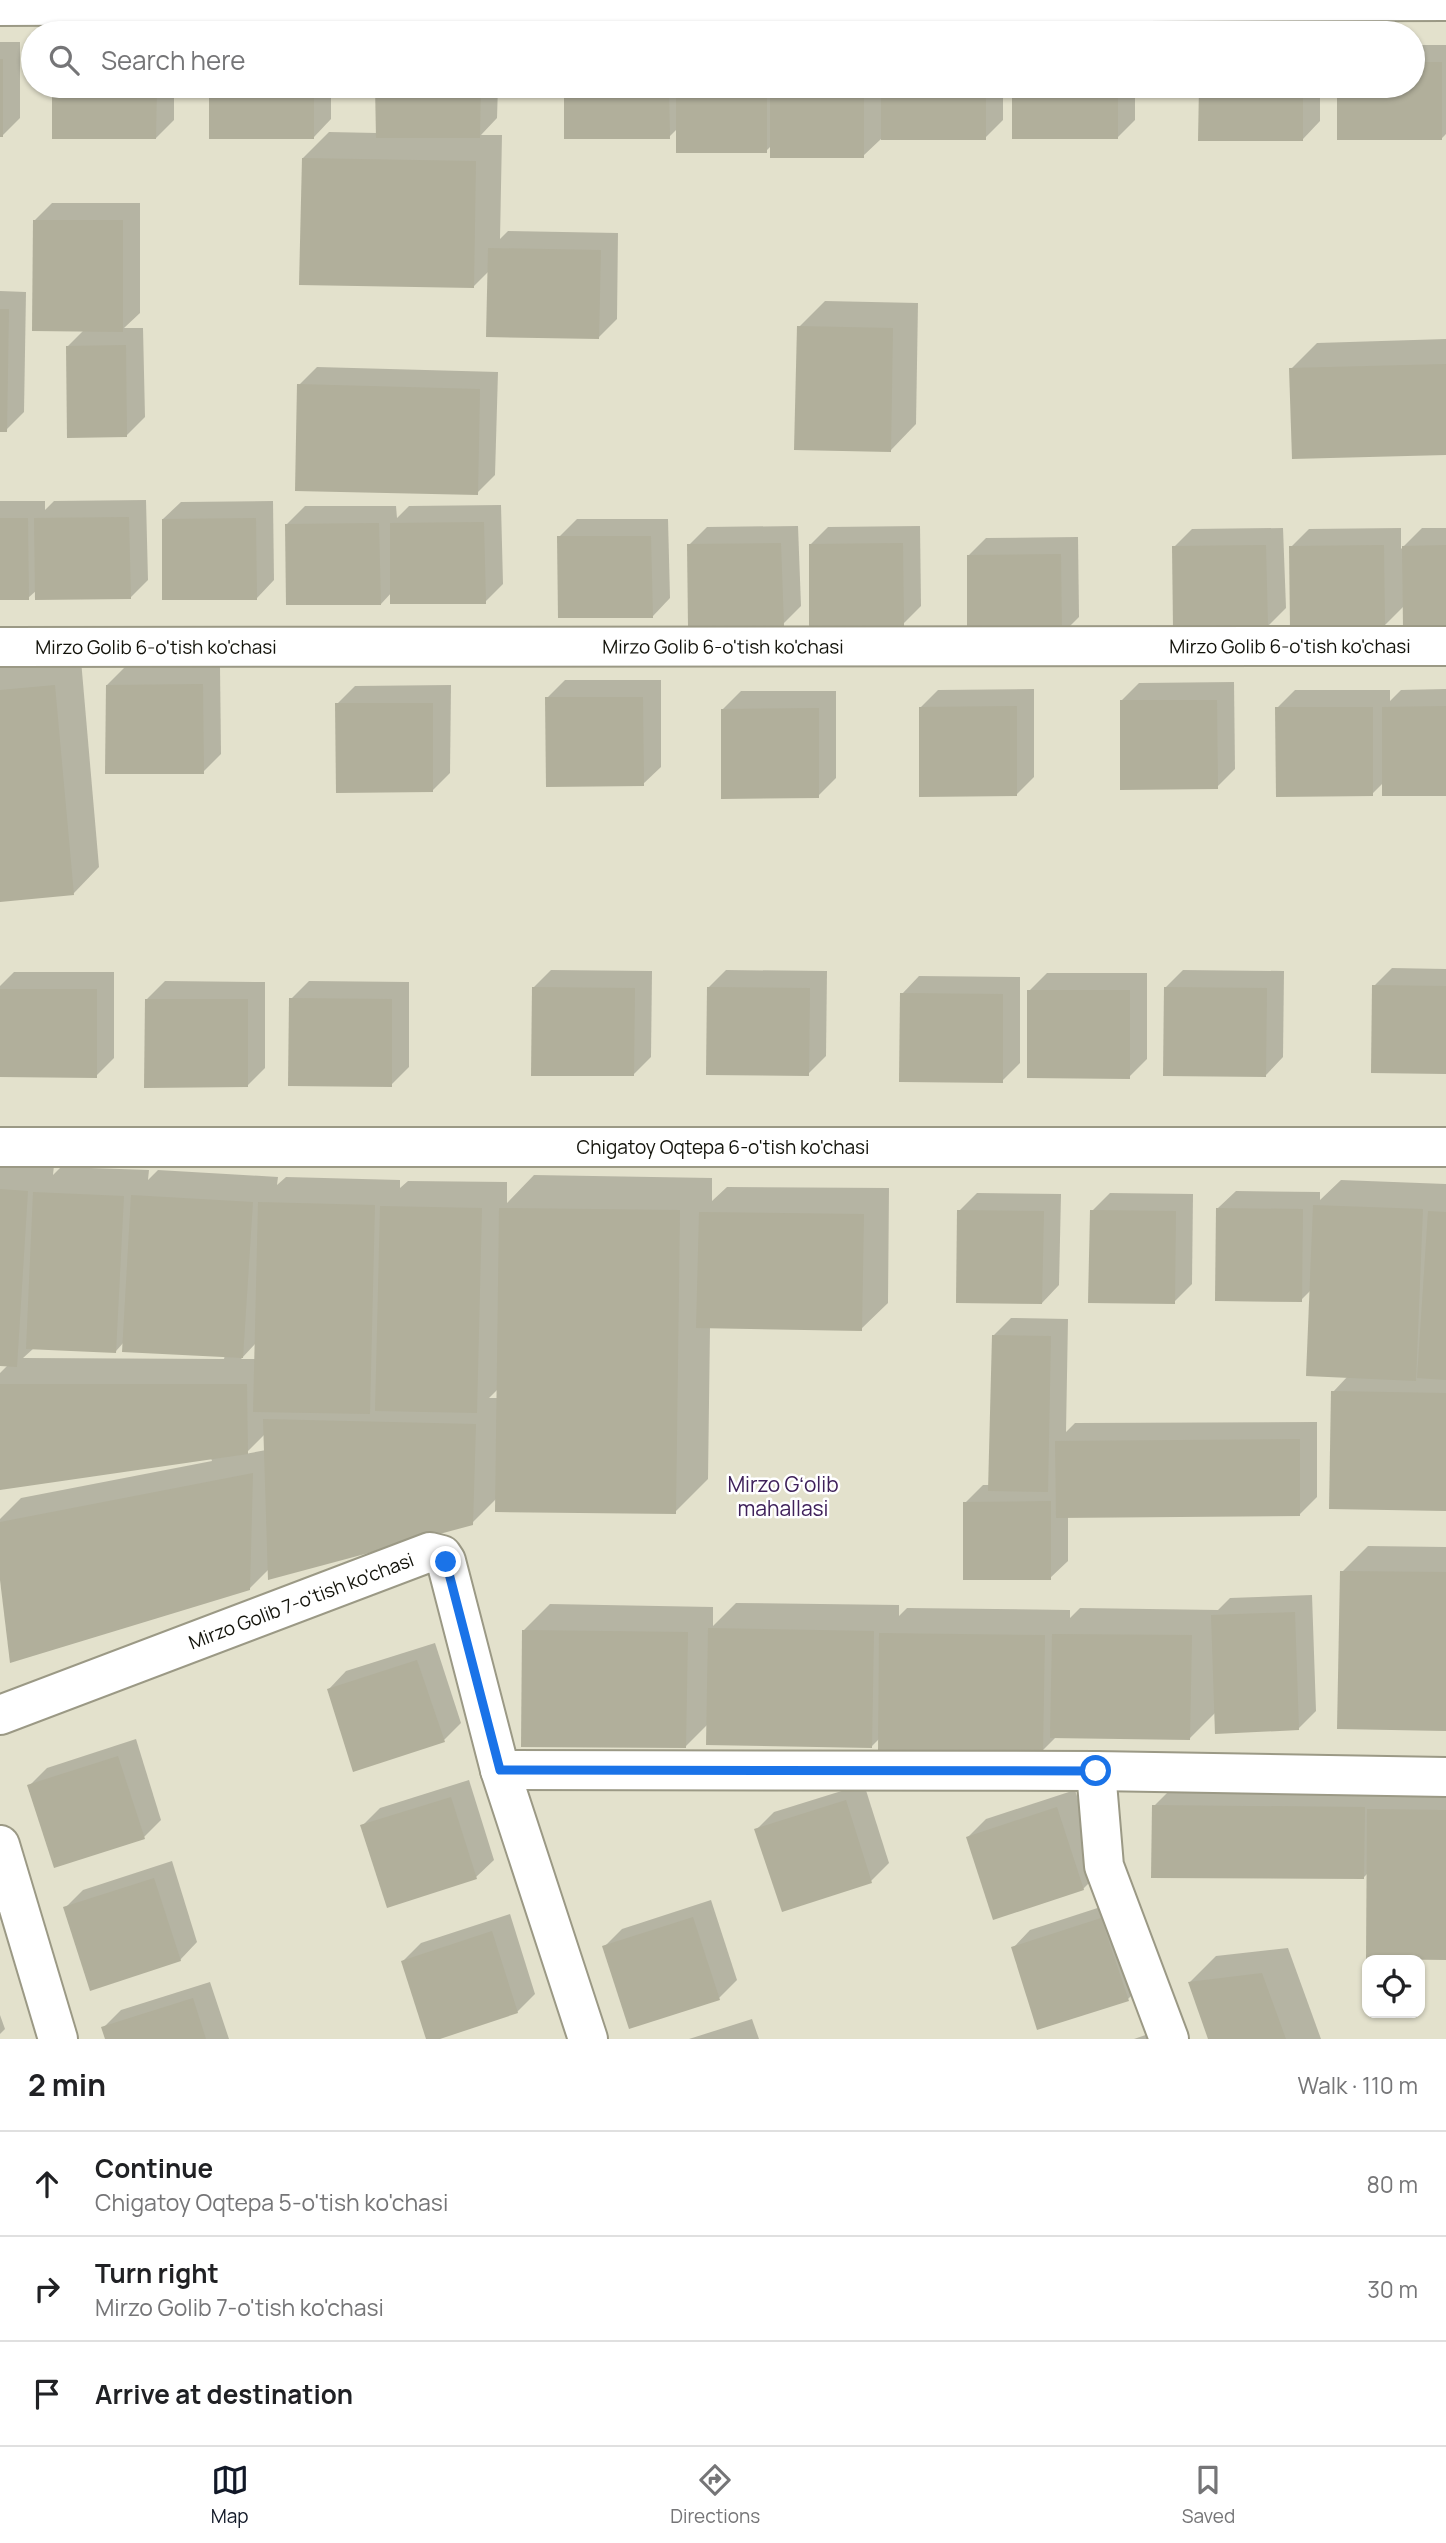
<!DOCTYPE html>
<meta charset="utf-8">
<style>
:root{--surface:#fff;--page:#f6f6f6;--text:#202124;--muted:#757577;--line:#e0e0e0;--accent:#111827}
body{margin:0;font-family:Manrope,sans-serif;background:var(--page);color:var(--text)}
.controls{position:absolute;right:21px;bottom:21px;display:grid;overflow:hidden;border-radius:14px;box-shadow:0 2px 5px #0004}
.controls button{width:63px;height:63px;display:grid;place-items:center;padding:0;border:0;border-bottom:2px solid var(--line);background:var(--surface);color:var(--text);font:35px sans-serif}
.stop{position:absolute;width:21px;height:21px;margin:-16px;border:5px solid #1a73e8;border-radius:50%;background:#fff}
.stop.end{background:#1a73e8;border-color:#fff;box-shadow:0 2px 7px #0008}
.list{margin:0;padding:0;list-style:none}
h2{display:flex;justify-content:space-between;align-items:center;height:91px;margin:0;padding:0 28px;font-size:30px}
h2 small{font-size:23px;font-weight:400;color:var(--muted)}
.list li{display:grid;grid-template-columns:46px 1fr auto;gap:21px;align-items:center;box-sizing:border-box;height:105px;padding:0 28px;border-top:2px solid var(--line)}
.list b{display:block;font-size:26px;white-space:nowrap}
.list p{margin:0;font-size:23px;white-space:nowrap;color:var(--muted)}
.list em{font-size:23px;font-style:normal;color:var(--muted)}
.icon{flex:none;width:38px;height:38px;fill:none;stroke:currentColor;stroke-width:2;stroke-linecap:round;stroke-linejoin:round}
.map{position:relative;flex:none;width:1446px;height:2039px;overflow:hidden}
.search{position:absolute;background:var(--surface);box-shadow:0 2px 5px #0004;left:21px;right:21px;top:21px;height:77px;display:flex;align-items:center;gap:18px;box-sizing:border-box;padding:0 24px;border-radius:38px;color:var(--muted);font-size:26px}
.sheet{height:406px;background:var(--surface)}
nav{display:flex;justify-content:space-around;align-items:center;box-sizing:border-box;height:98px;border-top:2px solid var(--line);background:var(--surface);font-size:19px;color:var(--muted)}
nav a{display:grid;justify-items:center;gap:4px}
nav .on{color:var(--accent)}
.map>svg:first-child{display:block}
.shadow{fill:#0003;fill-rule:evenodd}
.building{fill:#b1af9b}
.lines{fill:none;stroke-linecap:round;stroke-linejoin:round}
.minor-casing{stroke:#9b9985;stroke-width:42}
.minor{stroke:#fff;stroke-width:38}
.route{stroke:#1a73e8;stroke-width:9}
.labels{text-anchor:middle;stroke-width:5;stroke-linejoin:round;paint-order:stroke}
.street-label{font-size:19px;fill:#13130b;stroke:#fff}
.neighbourhood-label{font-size:21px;fill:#3f215a;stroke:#fff}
</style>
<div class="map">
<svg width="1446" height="2039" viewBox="0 0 1446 2039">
<rect width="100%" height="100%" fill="#e3e1cc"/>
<g class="shadow">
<path d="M0,42H20V118L2,136H0Z"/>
<path d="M1413,45H1446V134L1441,139L1339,138V86H1413Z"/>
<path d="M53,86H174V120L156,138L53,137Z"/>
<path d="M211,86H331V119L314,137H211Z"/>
<path d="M377,86H498L497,118L481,135H502L500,239L508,231L618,233L617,319L599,337L489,271L473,287L303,158L329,132L377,133Z"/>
<path d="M566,86H1003V120L985,138L881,139L863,156L772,145L766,151L678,128L669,137H566Z"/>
<path d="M1014,86H1135V120L1117,138H1014Z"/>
<path d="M1200,86H1320V121L1303,139H1200Z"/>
<path d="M52,203H140V313L124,328H143L145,417L127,435L67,347L84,330L35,220Z"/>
<path d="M0,291L26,292L24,412L6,430H0Z"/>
<path d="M825,301L918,303L916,424L890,451L799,327Z"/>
<path d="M1446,339V453L1291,369L1317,343Z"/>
<path d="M317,367L498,372L495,475L477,493L299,385Z"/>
<path d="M146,500L148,580L130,598L37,590L28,598H0V501H45V510L54,501Z"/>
<path d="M273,501L274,580L257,598L163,519L181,502Z"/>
<path d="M501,505L503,584L485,602L392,592L381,604L287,524L305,506H396L397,518L409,506Z"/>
<path d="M577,519H668L670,598L653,616L559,537Z"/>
<path d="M798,526L801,606L783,624L689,545L707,527Z"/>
<path d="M920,526L921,606L903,624L810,545L828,527Z"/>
<path d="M1283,528L1286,608L1268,626L1174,547L1192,529Z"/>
<path d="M1401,528V549L1422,528H1446V626L1404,606L1384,626L1291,547L1309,529Z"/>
<path d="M1078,537L1079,617L1061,635L968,556L986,538Z"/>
<path d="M81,660L99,867L73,894L0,900V667Z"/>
<path d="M125,667H220L221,754L203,772L107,685Z"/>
<path d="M565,680H661V767L643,784L547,698Z"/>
<path d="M1234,682L1235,769L1217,787L1121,701L1139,683Z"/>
<path d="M451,685L450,773L433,790L337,704L355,686Z"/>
<path d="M1034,689V777L1016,795L920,708L938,690Z"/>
<path d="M1446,689V794L1383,783L1372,794L1277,708L1295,690H1390V701L1401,690Z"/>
<path d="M741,691H836V778L818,796L723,709Z"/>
<path d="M1392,968L1446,969V1072L1374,986Z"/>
<path d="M551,970L652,971L651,1057L633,1075L533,988Z"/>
<path d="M726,970L827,971L826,1056L808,1074L708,988Z"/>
<path d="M1183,970L1284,971L1283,1057L1266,1075L1165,988Z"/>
<path d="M14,972H114V1058L96,1076H0V986Z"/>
<path d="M1047,973H1147V1059L1129,1077L1029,991Z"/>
<path d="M919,976L1020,977V1063L1002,1081L902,994Z"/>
<path d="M165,981L265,982V1068L247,1086L147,999Z"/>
<path d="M309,981L409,982V1067L391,1085L291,999Z"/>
<path d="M0,1162L54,1165L53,1175L61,1167L149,1170L148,1180L158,1170L278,1177L277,1185L286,1177L400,1180V1188L408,1181L507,1182V1203L534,1175L712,1178V1201L727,1187L889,1188L888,1303L861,1329L710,1327L708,1479L675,1512L497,1498L472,1523L269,1569L249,1589L0,1566V1519L21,1498L212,1461L211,1458L0,1488V1373L9,1364H0ZM124,1342L225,1355L224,1359L23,1358L34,1348L116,1351ZM256,1343V1359H241ZM498,1389V1398H489ZM265,1434L266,1450L245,1454Z"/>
<path d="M1341,1180L1446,1184V1509L1333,1392L1348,1376L1311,1290L1301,1300L1218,1208L1236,1191L1320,1192V1200Z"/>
<path d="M977,1193L1061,1194L1059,1285L1042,1303L959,1211Z"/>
<path d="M1110,1193L1193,1194L1192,1284L1174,1302L1092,1211Z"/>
<path d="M1011,1318L1068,1319L1066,1432L1075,1423L1317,1422V1497L1300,1514L1068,1516V1561L1050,1578L965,1503L983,1485H990L994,1335Z"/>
<path d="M1368,1546L1446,1547V1729L1342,1572Z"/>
<path d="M1312,1595L1316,1711L1298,1729L1216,1712L1190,1738L1057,1736L1043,1750L880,1738L872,1746L709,1723L686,1746L524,1630L550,1604L713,1607V1626L736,1603L899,1605V1616L907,1608L1070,1610V1618L1080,1608L1218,1610L1230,1598Z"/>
<path d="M435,1643L461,1723L444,1740L329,1689L346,1671Z"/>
<path d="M136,1739L161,1820L144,1837L29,1786L47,1768Z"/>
<path d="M469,1780L494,1860L476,1877L362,1826L380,1808Z"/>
<path d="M1180,1780L1446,1784V1958L1369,1872L1363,1878L1154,1806Z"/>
<path d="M864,1784L889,1863L871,1881L756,1830L774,1812Z"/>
<path d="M1075,1790L1101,1871L1083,1889L968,1837L986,1819Z"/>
<path d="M172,1861L197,1942L180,1960L65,1908L83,1890Z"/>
<path d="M711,1900L737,1980L719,1998L604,1947L622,1929Z"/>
<path d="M1119,1901L1145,1982L1128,1999L1013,1948L1030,1930Z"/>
<path d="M510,1914L535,1994L517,2012L428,2039L403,1961L421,1943Z"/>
<path d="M1288,1948L1321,2039H1210L1190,1982L1216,1956Z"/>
<path d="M210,1982L229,2039H107L103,2028L121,2010Z"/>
<path d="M0,2015L5,2029L0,2034Z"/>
<path d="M752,2019L759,2039H689Z"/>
<path d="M1160,2030L1163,2039H1134Z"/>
</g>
<g class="building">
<rect x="0" y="59" width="3" height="78"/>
<path d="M1413,62H1442V140H1337V86H1413Z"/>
<path d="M52,86H157L156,139H52Z"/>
<rect x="209" y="86" width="105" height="53"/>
<path d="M375,86H481L480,138H376Z"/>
<path d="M564,86H669L670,139H564Z"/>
<rect x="676" y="86" width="91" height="67"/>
<rect x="770" y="86" width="94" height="72"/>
<rect x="881" y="86" width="105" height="54"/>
<rect x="1012" y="86" width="106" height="53"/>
<path d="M1199,86H1303V141H1198Z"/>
<path d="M302,158L476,161L474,288L299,285Z"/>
<path d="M33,220H123V332L32,331Z"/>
<path d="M488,248L601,250L599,339L486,337Z"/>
<path d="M0,309H9L7,432H0Z"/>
<path d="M797,326L893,328L891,452L794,450Z"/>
<path d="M126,345L127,437L67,438L66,346Z"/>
<path d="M1446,364V455L1292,459L1289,368Z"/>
<path d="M297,384L480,389L478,495L295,491Z"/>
<path d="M129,517L131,599L35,600L34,518Z"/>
<path d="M0,518H28L29,600H0Z"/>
<path d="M256,518L257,600H162V519Z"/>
<path d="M484,522L486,604H390V523Z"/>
<path d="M379,523L381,605H286L285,524Z"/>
<path d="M557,536H651L653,618H558Z"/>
<path d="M781,543L784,626H688L687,544Z"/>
<path d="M903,543L904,626H809V544Z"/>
<path d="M1266,545L1268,627L1173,628L1172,546Z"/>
<path d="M1384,545L1385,627L1290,628L1289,546Z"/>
<path d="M1446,545V627H1403L1402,546Z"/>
<path d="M1061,554L1062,636L967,637V555Z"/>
<path d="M203,684L204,774H105L106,685Z"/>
<path d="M55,685L74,895L0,902V690Z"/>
<path d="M545,697H643L644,786L546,787Z"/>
<path d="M1120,700H1217L1218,789L1120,790Z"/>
<path d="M335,703H433V792L336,793Z"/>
<path d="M1017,706V796L919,797V707Z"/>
<path d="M1446,706V796H1382V707Z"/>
<path d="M1275,707H1373V796L1276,797Z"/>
<path d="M819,708V798L721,799V709Z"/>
<path d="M1372,985L1446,986V1074L1371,1073Z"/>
<path d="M532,987L635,988L634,1076H531Z"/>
<path d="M707,987L810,988L809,1076L706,1075Z"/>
<path d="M1164,987L1267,988L1266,1077L1163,1076Z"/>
<path d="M0,989H97V1078L0,1077Z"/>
<path d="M1027,990H1130V1079L1027,1078Z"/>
<path d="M900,993L1003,994V1083L899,1082Z"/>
<path d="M289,998L392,999V1087L288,1086Z"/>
<path d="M145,999H248V1087L144,1088Z"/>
<path d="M0,1189L28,1191L17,1367L0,1366Z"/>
<path d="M33,1192L124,1196L116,1353L26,1349Z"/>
<path d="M131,1195L253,1202L243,1358L122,1352Z"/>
<path d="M258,1202L375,1205L370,1414L253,1412Z"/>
<path d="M1313,1205L1423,1209L1416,1381L1306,1376Z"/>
<path d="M380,1206L482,1208L477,1413L375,1411Z"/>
<path d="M499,1208L680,1210L676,1514L495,1512Z"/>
<path d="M1216,1208L1303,1209L1302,1302L1215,1301Z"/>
<path d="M957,1210L1044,1211L1042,1304L956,1303Z"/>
<path d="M1090,1210L1176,1211L1175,1304L1088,1303Z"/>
<path d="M1428,1211L1446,1212V1380L1417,1378Z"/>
<path d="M699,1212L864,1214L862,1331L696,1328Z"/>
<path d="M992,1335L1051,1336L1048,1492L988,1491Z"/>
<path d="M0,1384H247L248,1454L0,1490Z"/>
<path d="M1331,1391L1446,1393V1511L1329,1509Z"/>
<path d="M263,1419L476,1424L473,1525L268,1580Z"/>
<path d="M1300,1439V1516L1056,1518L1055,1441Z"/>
<path d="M253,1473L250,1590L10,1663L0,1580V1522Z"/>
<path d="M1051,1501V1580H963V1502Z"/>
<path d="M1340,1571L1446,1572V1731L1337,1729Z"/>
<path d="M1295,1612L1299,1730L1215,1734L1211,1615Z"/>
<path d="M708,1628L874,1631L872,1748L706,1745Z"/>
<path d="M522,1630L688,1632L686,1748L521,1747Z"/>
<path d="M879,1633L1045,1635L1043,1752L878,1751Z"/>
<path d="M1052,1634L1192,1635L1190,1740L1050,1738Z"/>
<path d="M417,1660L445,1742L353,1772L327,1689Z"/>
<path d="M118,1756L145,1839L54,1868L27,1785Z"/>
<path d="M451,1797L477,1879L387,1908L360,1825Z"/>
<path d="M846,1800L872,1883L782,1912L754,1829Z"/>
<path d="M1152,1805L1365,1807L1364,1879L1151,1878Z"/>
<path d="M1057,1807L1084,1890L993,1920L966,1837Z"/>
<path d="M1367,1809L1446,1810V1960L1366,1959Z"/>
<path d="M154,1878L181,1961L90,1991L63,1907Z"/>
<path d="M693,1917L720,2000L629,2029L602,1946Z"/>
<path d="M1101,1918L1129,2001L1037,2030L1011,1947Z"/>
<path d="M492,1931L518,2013L440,2039H426L401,1961Z"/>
<path d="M1262,1973L1286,2039H1208L1188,1982Z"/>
<path d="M193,1998L206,2039H105L101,2027Z"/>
</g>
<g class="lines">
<defs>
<g id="minor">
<path d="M0,6L1446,1"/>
<path id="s1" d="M0,647L1446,646"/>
<path id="s2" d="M0,1147H1446"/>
<path id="s3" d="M0,1715L430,1552L442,1555L446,1561L500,1770L588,2039"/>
<path d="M500,1770L1096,1771L1446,1777"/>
<path d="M1096,1771L1104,1866L1169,2039"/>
<path d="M0,1845L58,2039"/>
</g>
</defs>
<use href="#minor" class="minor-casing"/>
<use href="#minor" class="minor"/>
</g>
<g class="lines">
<path class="route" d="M446,1562L500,1770L1096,1771"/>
</g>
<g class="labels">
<g class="street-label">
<text dy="7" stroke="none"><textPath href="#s1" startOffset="723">Mirzo Golib 6-o'tish ko'chasi</textPath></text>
<text dy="7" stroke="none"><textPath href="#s1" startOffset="1290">Mirzo Golib 6-o'tish ko'chasi</textPath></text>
<text dy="7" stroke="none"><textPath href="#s1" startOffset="156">Mirzo Golib 6-o'tish ko'chasi</textPath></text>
<text dy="7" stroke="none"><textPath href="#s2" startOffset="723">Chigatoy Oqtepa 6-o'tish ko'chasi</textPath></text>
<text dy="7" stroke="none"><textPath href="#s3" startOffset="322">Mirzo Golib 7-o'tish ko'chasi</textPath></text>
</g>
<g class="neighbourhood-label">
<text x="783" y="1492">Mirzo Gʻolib<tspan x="783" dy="24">mahallasi</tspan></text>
</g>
</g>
</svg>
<div class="controls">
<button><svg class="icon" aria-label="locate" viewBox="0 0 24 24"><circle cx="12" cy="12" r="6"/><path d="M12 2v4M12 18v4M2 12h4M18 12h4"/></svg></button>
</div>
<div class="stop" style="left:1096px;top:1771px"></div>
<div class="stop end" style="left:446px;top:1562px"></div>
<div class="search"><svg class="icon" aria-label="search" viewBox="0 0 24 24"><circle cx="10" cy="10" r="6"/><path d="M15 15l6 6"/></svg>Search here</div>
</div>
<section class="sheet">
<h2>2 min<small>Walk · 110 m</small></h2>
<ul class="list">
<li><svg class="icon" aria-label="ahead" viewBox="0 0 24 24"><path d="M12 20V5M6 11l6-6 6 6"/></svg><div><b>Continue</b><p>Chigatoy Oqtepa 5-o'tish ko'chasi</p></div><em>80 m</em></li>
<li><svg class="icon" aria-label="right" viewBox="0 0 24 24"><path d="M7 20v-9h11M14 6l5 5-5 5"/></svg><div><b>Turn right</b><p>Mirzo Golib 7-o'tish ko'chasi</p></div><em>30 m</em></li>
<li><svg class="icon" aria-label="arrive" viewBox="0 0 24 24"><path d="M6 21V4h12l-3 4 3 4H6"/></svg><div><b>Arrive at destination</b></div></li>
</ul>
</section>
<nav>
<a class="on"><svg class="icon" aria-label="map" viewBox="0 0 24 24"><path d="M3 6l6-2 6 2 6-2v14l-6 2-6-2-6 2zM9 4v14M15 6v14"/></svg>Map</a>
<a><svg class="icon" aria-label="directions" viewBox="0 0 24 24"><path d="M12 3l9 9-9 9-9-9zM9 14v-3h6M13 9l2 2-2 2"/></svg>Directions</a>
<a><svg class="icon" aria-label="saved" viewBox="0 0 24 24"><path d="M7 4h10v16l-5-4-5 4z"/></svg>Saved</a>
</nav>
